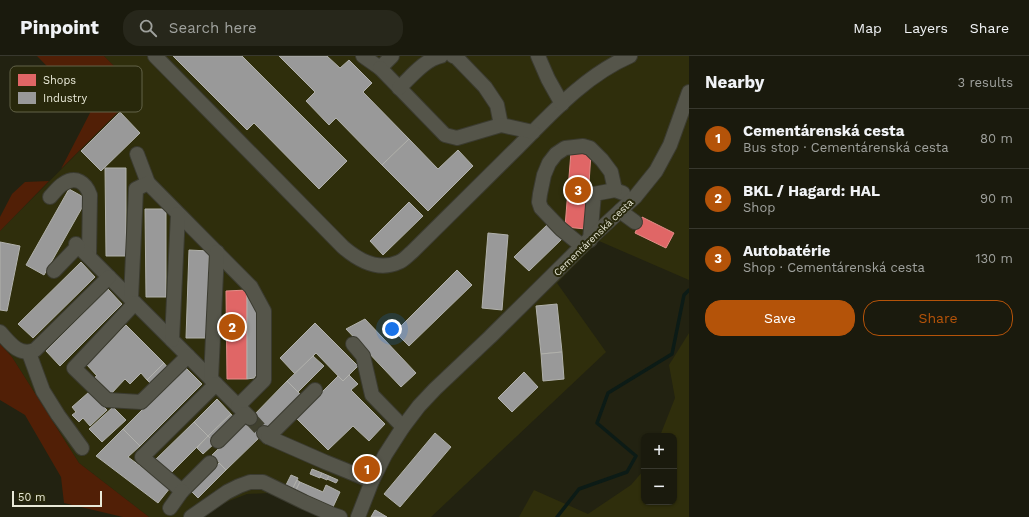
<!DOCTYPE html>
<meta charset="utf-8">
<style>
:root{--surface:#1a1a0d;--page:#27271b;--text:#f1f3f6;--muted:#9fa19d;--line:#38382e;--accent:#b45309}
body{margin:0;font-family:"Work Sans",sans-serif;background:var(--page);color:var(--text)}
.controls{position:absolute;right:12px;bottom:12px;display:grid;overflow:hidden;border-radius:8px;box-shadow:0 1px 3px #0004}
.controls button{width:36px;height:36px;display:grid;place-items:center;padding:0;border:0;border-bottom:1px solid var(--line);background:var(--surface);color:var(--text);font:20px sans-serif}
.scale{position:absolute;left:12px;bottom:10px;width:90px;box-sizing:border-box;padding-left:4px;border:2px solid #e9e9d8;border-top:0;font-size:11px;line-height:14px;white-space:nowrap;color:#e9e9d8;-webkit-text-stroke:3px #28280b;paint-order:stroke}
.you{position:absolute;left:392px;top:273px;width:14px;height:14px;margin:-10px;border:3px solid #fff;border-radius:50%;background:#1a73e8;box-shadow:0 0 0 6px #1a73e833}
.badge{display:grid;place-items:center;width:26px;height:26px;border-radius:50%;background:var(--accent);color:#fff;font-size:13px;font-weight:700}
.pin{position:absolute;translate:-50% -50%;border:2px solid #fff;box-shadow:0 1px 4px #0006}
.list{margin:0;padding:0;list-style:none}
h2{display:flex;justify-content:space-between;align-items:center;height:52px;margin:0;padding:0 16px;font-size:17px}
h2 small{font-size:13px;font-weight:400;color:var(--muted)}
.list li{display:grid;grid-template-columns:26px 1fr auto;gap:12px;align-items:center;box-sizing:border-box;height:60px;padding:0 16px;border-top:1px solid var(--line)}
.list b{display:block;font-size:15px;white-space:nowrap}
.list p{margin:0;font-size:13px;white-space:nowrap;color:var(--muted)}
.list em{font-size:13px;font-style:normal;color:var(--muted)}
.actions{display:flex;gap:8px;padding:12px 16px}
.actions a{flex:1;padding:9px 0;border:1px solid var(--accent);border-radius:16px;text-align:center;font-size:14px;color:var(--accent)}
.actions .main{background:var(--accent);color:#fff}
.icon{flex:none;width:22px;height:22px;fill:none;stroke:currentColor;stroke-width:2;stroke-linecap:round;stroke-linejoin:round}
.map{position:relative;flex:none;width:689px;height:461px;overflow:hidden}
header{display:flex;align-items:center;gap:24px;box-sizing:border-box;height:56px;padding:0 20px;background:var(--surface);border-bottom:1px solid var(--line)}
header strong{font-size:19px}
nav{display:flex;gap:22px;margin-inline-start:auto;font-size:14px}
.search{width:280px;height:36px;background:var(--page);display:flex;align-items:center;gap:10px;box-sizing:border-box;padding:0 14px;border-radius:16px;color:var(--muted);font-size:15px}
main{display:flex}
aside{flex:1;background:var(--surface)}
.map>svg:first-child{display:block}
.built{fill:#2f2e0c}
.green{fill:#511f06}
.shops{fill:#e06666;stroke:#e38d88}
.industry{fill:#999;stroke:#b1b1ac}
.lines{fill:none;stroke-linecap:round;stroke-linejoin:round}
.stream{stroke:#0c1b16;stroke-width:3.5}
.minor-tunnel{stroke:#40402f;stroke-width:14;stroke-dasharray:14 7;stroke-linecap:butt}
.minor-casing{stroke:#3b3b30;stroke-width:16}
.minor{stroke:#55554a;stroke-width:14}
.labels{text-anchor:middle;stroke-width:4;stroke-linejoin:round;paint-order:stroke}
.street-label{font-size:10px;fill:#e9e9d8;stroke:#28280b}
.key{fill:#28280b;stroke:#626248;stroke-width:1}
.key-label{font-size:11px;fill:#e9e9d8}
</style>
<header>
<strong>Pinpoint</strong>
<div class="search"><svg class="icon" aria-label="search" viewBox="0 0 24 24"><circle cx="10" cy="10" r="6"/><path d="M15 15l6 6"/></svg>Search here</div>
<nav><a>Map</a><a>Layers</a><a>Share</a></nav>
</header>
<main>
<div class="map">
<svg width="689" height="461" viewBox="0 0 689 461">
<rect width="100%" height="100%" fill="#221"/>
<g class="built">
<path d="M104,0H689V224L599,185L557,227L606,296L431,461H322L270,437L247,438L229,445L198,461H149L79,407L12,301L0,288V175L139,35Z"/>
<path d="M689,277V461H519L534,434L588,458L631,429L644,414V446H674V380H660L675,342L669,309Z"/>
</g>
<g class="green">
<path d="M37,0H104L139,35L61,113L91,55Z"/>
<path d="M49,125L0,175V161L12,138L25,126Z"/>
<path d="M0,288L12,301L79,407L149,461H123L64,447L61,421L25,359L0,344Z"/>
</g>
<g class="shops">
<path d="M571,96L591,97L586,173L565,171Z"/>
<path d="M642,161L674,177L666,192L635,177Z"/>
<path d="M247,234V323H227L226,235Z"/>
</g>
<g class="industry">
<path d="M173,0H242L347,105L319,133L254,67L247,74Z"/>
<path d="M279,0H327L340,12L349,4L372,27L363,36L409,83L382,109L336,62L329,69L306,45L315,36Z"/>
<path d="M120,56L140,77L101,115L81,95Z"/>
<path d="M409,83L438,113L458,94L473,110L428,155L382,109Z"/>
<path d="M105,112H126V200H106Z"/>
<path d="M69,133L87,143L44,219L26,209Z"/>
<path d="M409,146L423,160L383,199L370,185Z"/>
<path d="M145,153H166V241H146Z"/>
<path d="M548,168L562,183L529,215L514,201Z"/>
<path d="M488,177L508,179L502,254L482,252Z"/>
<path d="M0,186L20,190L7,255L0,254Z"/>
<path d="M189,194L209,195L207,282H186Z"/>
<path d="M81,206L95,221L33,282L18,268Z"/>
<path d="M457,214L472,229L409,290L395,276Z"/>
<path d="M108,233L122,248L60,310L46,295Z"/>
<path d="M247,234L258,256V316L254,322L247,323Z"/>
<path d="M557,248L562,296L541,298L536,250Z"/>
<path d="M365,263L416,317L401,331L346,273Z"/>
<path d="M315,267L358,310L343,325L316,297L295,318L280,302Z"/>
<path d="M126,269L164,307L147,324L141,317L130,328L125,323L111,338L95,321L97,320L87,309Z"/>
<path d="M562,296L564,323L543,325L541,298Z"/>
<path d="M313,300L324,310L298,336L287,325Z"/>
<path d="M164,307L168,312L151,328L147,324Z"/>
<path d="M185,311L202,328L140,390L123,373Z"/>
<path d="M524,316L538,331L512,356L498,342Z"/>
<path d="M349,319L358,328L351,334L385,368L369,385L353,370L328,394L296,362L338,320L343,325Z"/>
<path d="M287,325L302,340L266,375L252,361Z"/>
<path d="M89,336L107,354L90,370L83,362L79,366L72,359L76,356L72,351Z"/>
<path d="M217,343L231,358L208,380L194,366Z"/>
<path d="M113,351L126,364L102,386L89,373Z"/>
<path d="M231,358L234,361L211,383L208,380Z"/>
<path d="M252,361L266,375L261,380L247,365Z"/>
<path d="M247,365L261,380L226,414L212,399Z"/>
<path d="M194,366L208,380L169,419L154,405Z"/>
<path d="M123,373L140,390L128,401L170,432L158,447L96,400Z"/>
<path d="M435,377L451,391L400,451L384,438Z"/>
<path d="M208,380L215,387L203,398L197,392Z"/>
<path d="M219,407L226,414L198,442L191,435Z"/>
<path d="M312,413L322,417L320,422L310,418Z"/>
<path d="M322,417L329,420L327,424L320,421Z"/>
<path d="M291,419L298,422L293,432L286,429Z"/>
<path d="M329,420L338,424L336,427L327,423Z"/>
<path d="M297,424L300,426L296,434L293,432Z"/>
<path d="M300,426L323,436L326,429L340,436L333,451L296,434Z"/>
<path d="M375,454L377,455L387,461H371Z"/>
</g>
<g class="lines">
<path class="stream" d="M557,461L579,433L627,416L636,400L597,367L608,337L672,298L684,239L689,234"/>
<path class="minor-tunnel" d="M250,362L264,377"/>
<defs>
<g id="minor">
<path d="M155,0L343,191C358,204 378,216 399,206C404,204 408,199 412,196C446,162 481,128 515,94C550,59 584,20 630,0"/>
<path d="M363,0L380,12L392,0"/>
<path d="M453,0L456,1L485,31L497,49L501,69"/>
<path d="M538,0L548,23L562,48"/>
<path d="M380,12L445,79L457,82L501,69L533,76"/>
<path d="M399,32C411,21 424,4 441,0"/>
<path d="M137,98L148,127"/>
<path d="M50,141C54,137 58,131 63,128C76,119 86,127 90,139L89,201"/>
<path d="M620,155L635,166"/>
<path d="M590,184L594,138L615,134L623,137"/>
<path d="M76,188L250,362"/>
<path d="M582,190L561,173L541,152L539,146L540,138L544,119L549,107L556,98L565,92L583,90L590,92L602,104L611,116L615,134"/>
<path d="M54,215L78,190"/>
<path d="M131,243L136,133L148,127L251,231L264,255V324L238,350"/>
<path d="M135,247L74,312L107,344L141,346L188,300"/>
<path d="M0,276C9,286 19,301 35,294L109,221"/>
<path d="M172,284L178,158"/>
<path d="M353,288L363,300L372,339L403,371"/>
<path d="M29,297L43,335L58,359L82,392"/>
<path d="M211,323L217,196"/>
<path d="M264,377L268,381L325,406L372,425"/>
<path d="M268,381L315,334"/>
<path d="M218,385L245,358"/>
<path d="M210,407L182,435L142,401L216,328"/>
<path d="M170,452L182,435"/>
<path d="M191,461L227,436L239,430L250,426H263L304,446L331,458L340,461"/>
<path d="M358,461L372,425L385,399L403,371L419,350L435,333L490,281L582,190L635,141L656,115L670,89L689,36"/>
</g>
</defs>
<use href="#minor" class="minor-casing"/>
<use href="#minor" class="minor"/>
</g>
<g class="labels">
<g class="street-label">
<text transform="translate(593 181) rotate(-44)" y="4">Cementárenská cesta</text>
</g>
</g>
<rect x="10" y="10" width="132" height="46" rx="6" class="key"/>
<rect x="18" y="18" width="18" height="12" fill="#e06666"/>
<rect x="18" y="36" width="18" height="12" fill="#999"/>
<g class="key-label">
<text x="43" y="28">Shops</text>
<text x="43" y="46">Industry</text>
</g>
</svg>
<div class="controls">
<button>+</button>
<button>−</button>
</div>
<div class="scale">50 m</div>
<div class="you"></div>
<div class="pin badge" style="left:367px;top:413px">1</div>
<div class="pin badge" style="left:232px;top:271px">2</div>
<div class="pin badge" style="left:578px;top:134px">3</div>
</div>
<aside>
<h2>Nearby<small>3 results</small></h2>
<ul class="list">
<li><span class="badge">1</span><div><b>Cementárenská cesta</b><p>Bus stop · Cementárenská cesta</p></div><em>80 m</em></li>
<li><span class="badge">2</span><div><b>BKL / Hagard: HAL</b><p>Shop</p></div><em>90 m</em></li>
<li><span class="badge">3</span><div><b>Autobatérie</b><p>Shop · Cementárenská cesta</p></div><em>130 m</em></li>
</ul>
<div class="actions"><a class="main">Save</a><a>Share</a></div>
</aside>
</main>
